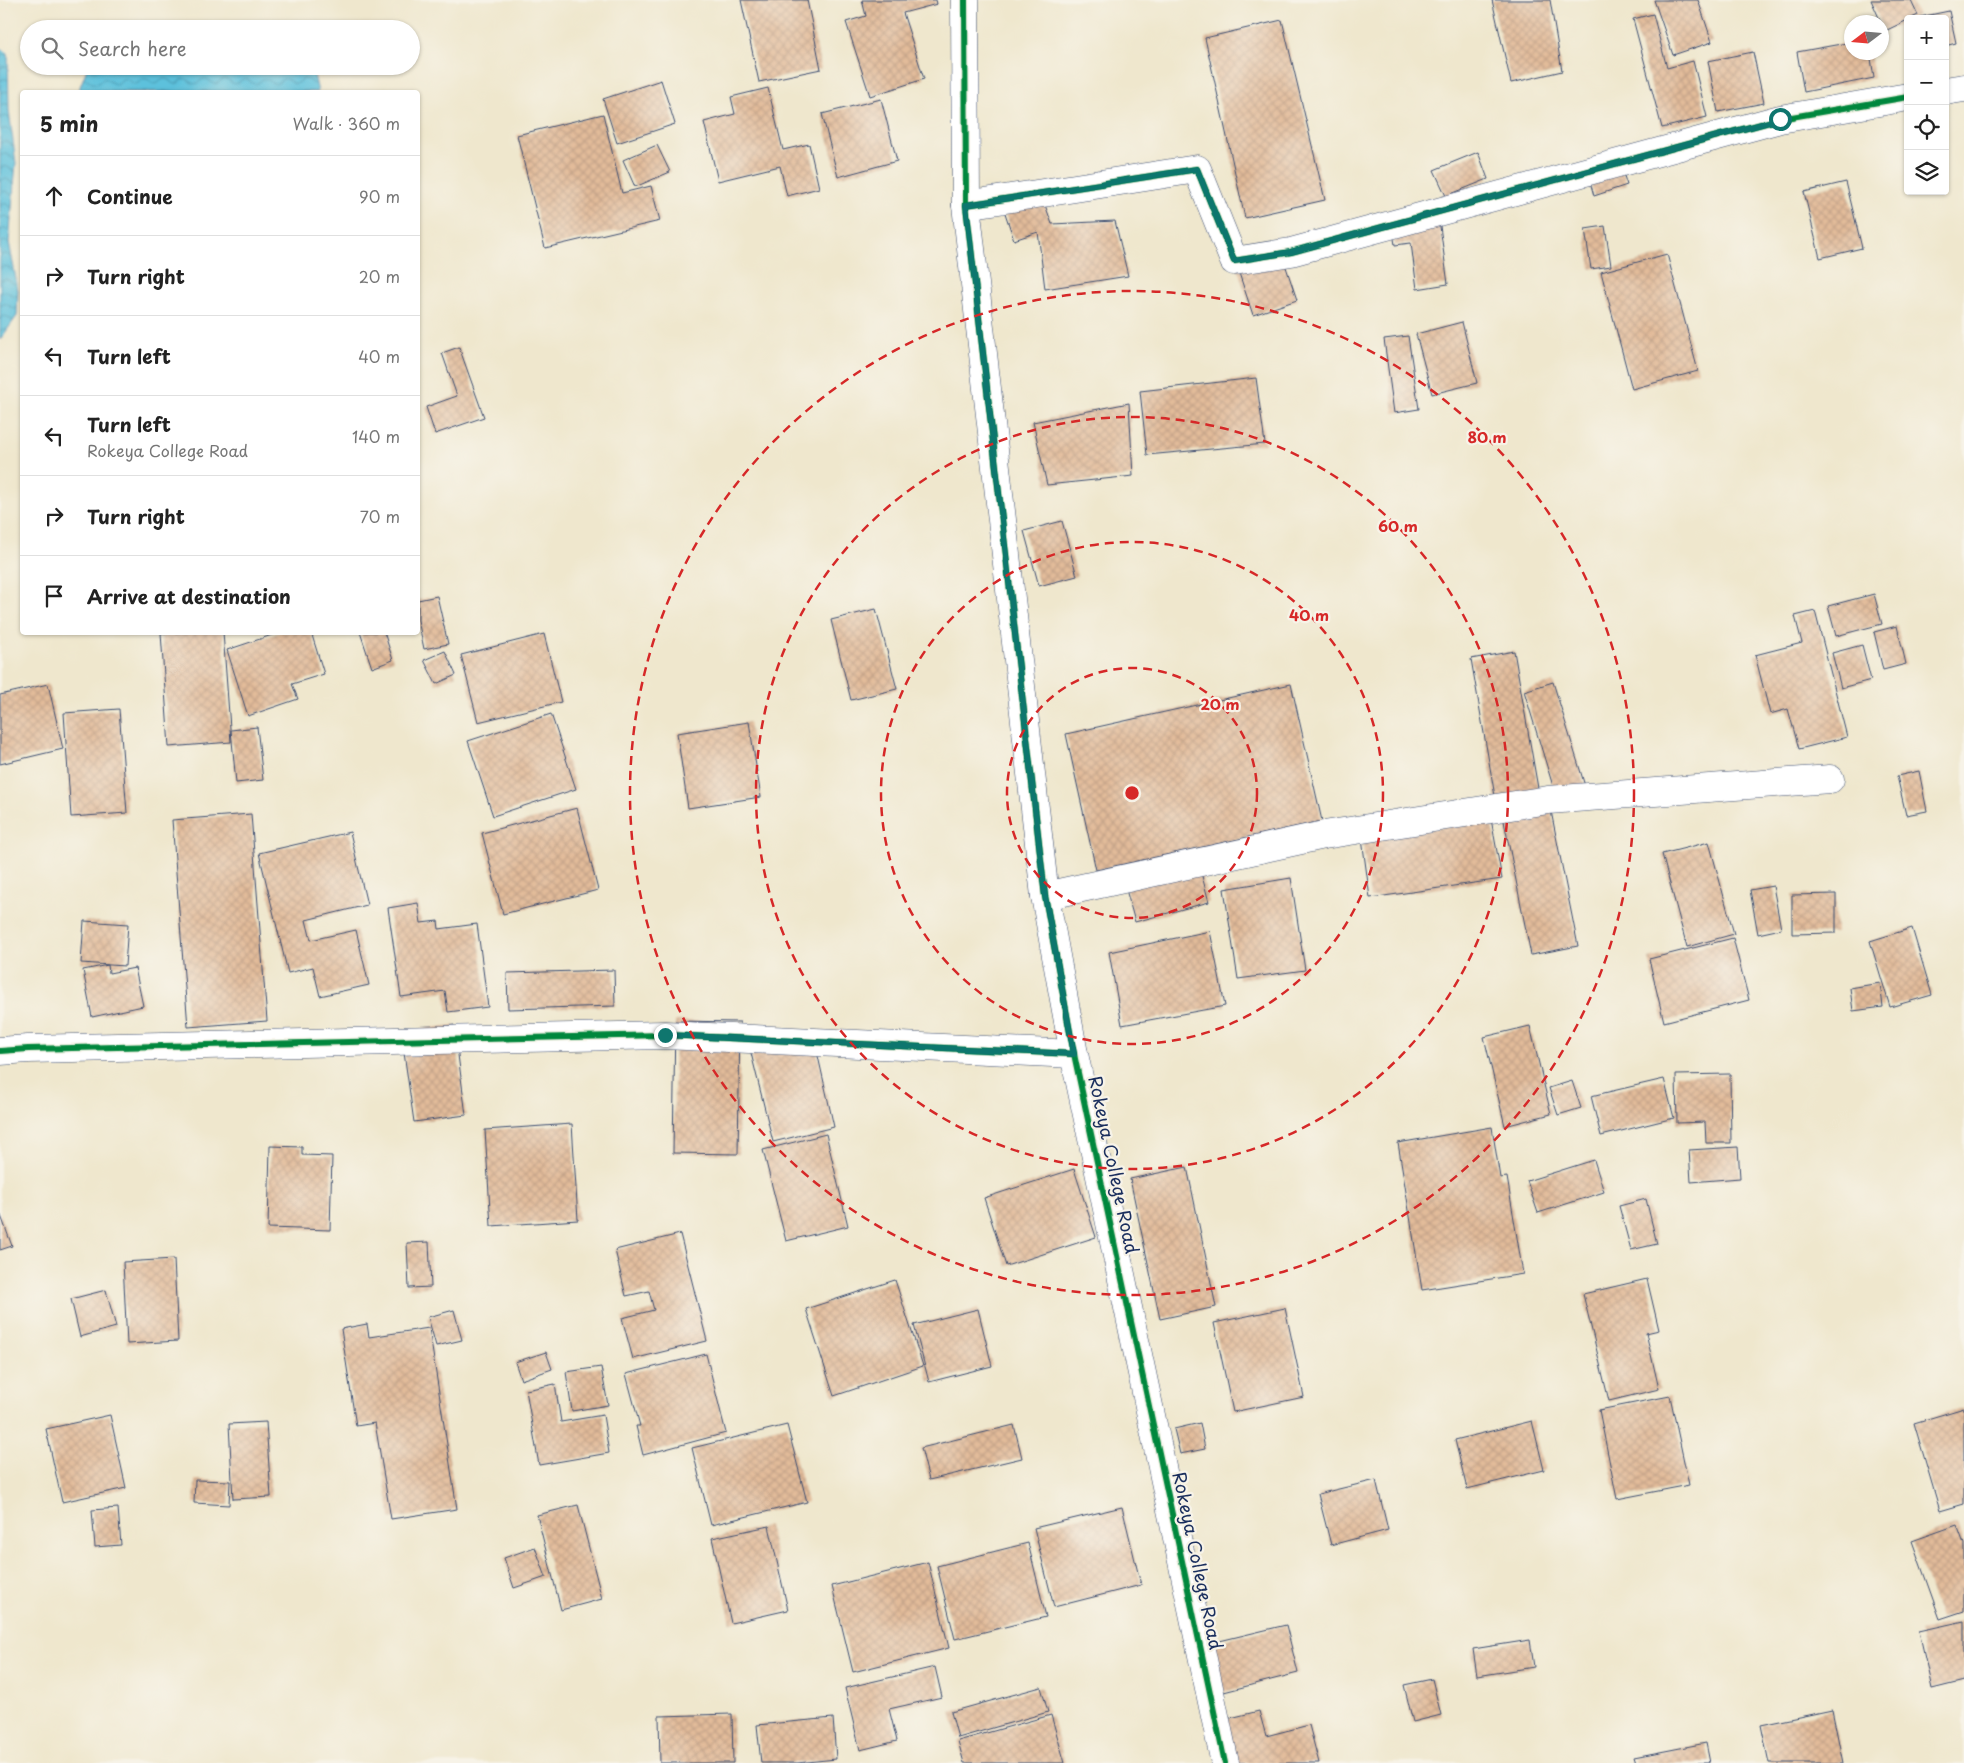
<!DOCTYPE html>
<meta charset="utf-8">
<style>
:root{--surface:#fff;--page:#f6f6f6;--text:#222;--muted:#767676;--line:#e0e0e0}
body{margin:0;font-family:"Playpen Sans",sans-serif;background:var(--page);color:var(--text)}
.controls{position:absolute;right:15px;top:15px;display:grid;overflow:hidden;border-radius:5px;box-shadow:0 1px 4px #0004}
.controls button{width:45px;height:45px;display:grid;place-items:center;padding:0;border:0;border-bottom:1px solid var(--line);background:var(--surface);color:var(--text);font:25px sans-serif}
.compass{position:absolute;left:1844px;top:15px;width:45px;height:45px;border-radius:50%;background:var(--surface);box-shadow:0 1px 4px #0004;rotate:254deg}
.stop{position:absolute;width:15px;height:15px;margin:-11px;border:4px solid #0f766e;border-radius:50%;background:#fff}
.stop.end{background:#0f766e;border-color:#fff;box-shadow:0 1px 5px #0008}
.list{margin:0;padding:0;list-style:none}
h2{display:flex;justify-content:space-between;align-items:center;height:65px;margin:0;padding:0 20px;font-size:21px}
h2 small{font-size:16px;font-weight:400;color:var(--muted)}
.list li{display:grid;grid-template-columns:32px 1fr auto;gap:15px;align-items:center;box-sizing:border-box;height:80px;padding:0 20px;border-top:1px solid var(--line)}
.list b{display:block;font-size:19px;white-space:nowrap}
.list p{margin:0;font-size:16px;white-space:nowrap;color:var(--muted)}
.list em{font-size:16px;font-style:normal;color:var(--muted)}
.icon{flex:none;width:28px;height:28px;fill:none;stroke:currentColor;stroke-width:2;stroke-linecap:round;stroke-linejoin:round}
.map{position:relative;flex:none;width:1964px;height:1763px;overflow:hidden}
.search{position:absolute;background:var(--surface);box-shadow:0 1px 4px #0004;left:20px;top:20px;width:400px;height:55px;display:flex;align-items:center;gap:12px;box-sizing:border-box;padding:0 18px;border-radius:28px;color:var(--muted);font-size:19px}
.panel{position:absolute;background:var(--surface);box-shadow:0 1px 4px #0004;left:20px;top:90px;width:400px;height:545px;border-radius:5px}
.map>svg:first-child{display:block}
.water{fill:url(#water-waves);stroke:#3c789d}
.building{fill:url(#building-cross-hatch)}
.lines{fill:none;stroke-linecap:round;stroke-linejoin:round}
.minor-casing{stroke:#3b4b6f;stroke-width:29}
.tertiary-casing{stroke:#3b4b6f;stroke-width:29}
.minor{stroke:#fff;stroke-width:28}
.tertiary{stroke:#fff;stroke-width:28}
.cycleway-casing{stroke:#f7f3e8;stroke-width:9}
.cycleway{stroke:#00873e;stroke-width:6}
.route{stroke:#0f766e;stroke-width:6}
.ring{fill:none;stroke:#d62828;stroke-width:2.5;stroke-dasharray:9 6}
.labels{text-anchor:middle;stroke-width:4.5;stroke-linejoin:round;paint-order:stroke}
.street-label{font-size:18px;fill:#1b2f5e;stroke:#f7f3e8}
.centre{fill:#d62828;stroke:#f7f3e8;stroke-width:2.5}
.ring-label{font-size:15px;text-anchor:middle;font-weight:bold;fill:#d62828;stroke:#f7f3e8;stroke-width:4.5;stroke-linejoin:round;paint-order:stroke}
</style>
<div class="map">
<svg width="1964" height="1763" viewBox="0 0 1964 1763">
<defs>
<pattern id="water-waves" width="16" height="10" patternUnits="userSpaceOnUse" patternTransform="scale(1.25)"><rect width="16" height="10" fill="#5dc1dc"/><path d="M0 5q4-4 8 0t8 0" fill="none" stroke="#4c9db6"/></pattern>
<pattern id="building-cross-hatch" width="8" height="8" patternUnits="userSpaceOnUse" patternTransform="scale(1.25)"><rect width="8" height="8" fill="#e2bb9a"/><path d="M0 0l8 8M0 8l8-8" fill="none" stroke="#c1a187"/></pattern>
</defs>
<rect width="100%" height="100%" fill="#f7f3e8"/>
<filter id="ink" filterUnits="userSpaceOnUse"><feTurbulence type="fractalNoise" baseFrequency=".02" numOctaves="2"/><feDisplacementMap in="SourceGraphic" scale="10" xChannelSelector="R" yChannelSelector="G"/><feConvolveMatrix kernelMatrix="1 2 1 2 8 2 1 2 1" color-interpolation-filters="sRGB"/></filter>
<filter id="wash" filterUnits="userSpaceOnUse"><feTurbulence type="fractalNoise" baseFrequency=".0096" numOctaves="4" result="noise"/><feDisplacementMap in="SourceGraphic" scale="20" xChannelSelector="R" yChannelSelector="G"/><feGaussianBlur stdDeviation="1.12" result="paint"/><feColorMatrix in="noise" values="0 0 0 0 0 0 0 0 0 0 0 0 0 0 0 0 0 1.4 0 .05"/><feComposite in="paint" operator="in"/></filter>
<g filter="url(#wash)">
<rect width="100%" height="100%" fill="#efe7cd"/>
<g class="water">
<path d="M0,48L8,53L9,111L16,163L9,242L18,290L17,316L0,340Z"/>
<path d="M88,66H312L318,92H78Z"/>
</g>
<g id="blocks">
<g class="building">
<path d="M741,0H807L821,69L759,82Z"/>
<path d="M862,0H936L937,4L903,13L924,79L870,96L846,22L866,16Z"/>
<path d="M1492,0H1550L1562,71L1511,83Z"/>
<path d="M1654,0H1698L1712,42L1673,55Z"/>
<path d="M1871,0H1911L1918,15L1885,31Z"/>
<path d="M1949,11L1956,43L1945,46V19H1921L1920,17Z"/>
<path d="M1653,14L1667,68L1693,61L1707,117L1662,128L1633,19Z"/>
<path d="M1282,20L1325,200L1245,218L1205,38Z"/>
<path d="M1852,42V52H1870L1874,78L1804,92L1797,52Z"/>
<path d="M1753,52L1764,103L1718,112L1708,61Z"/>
<path d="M661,80L675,124L617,143L603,99Z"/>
<path d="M768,88L783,150L809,144L819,188L787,196L780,166L718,181L704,122L735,114L731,97Z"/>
<path d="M881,99L897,161L838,177L822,114Z"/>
<path d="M603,114L622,193L651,186L660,221L545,248L517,135Z"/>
<path d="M657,145L670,172L635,187L623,160Z"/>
<path d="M1478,152L1488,179L1446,196L1434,170Z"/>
<path d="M1621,167L1627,185L1594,196L1589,178Z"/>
<path d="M1846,182L1862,248L1820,258L1804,192Z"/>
<path d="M1041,194L1052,224L1115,221L1128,276L1045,289L1038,232L1014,240L1003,207Z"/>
<path d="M1438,212L1448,284L1417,289L1411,243L1395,245L1391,219Z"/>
<path d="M1605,226L1611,266L1591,269L1585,229Z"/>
<path d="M1667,254L1698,371L1632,389L1601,272Z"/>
<path d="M1282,255L1297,300L1253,315L1238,270Z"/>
<path d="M1462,322L1477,383L1432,394L1416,334Z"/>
<path d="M1408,336L1419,409L1394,413L1384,339Z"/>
<path d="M459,347L484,417L435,434L426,407L457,396L442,353Z"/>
<path d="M1256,378L1265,444L1147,455L1140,391Z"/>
<path d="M1129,403L1133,476L1047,485L1033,422Z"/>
<path d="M1062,521L1077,576L1039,586L1024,531Z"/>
<path d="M1874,594L1882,624L1836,636L1828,606Z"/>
<path d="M437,596L448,644L424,649L418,620V600Z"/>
<path d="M876,609L897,689L851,700L831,620Z"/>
<path d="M1815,611L1847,737L1799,749L1788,709L1770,714L1755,655L1802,643L1795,616Z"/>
<path d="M1897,626L1906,664L1883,670L1874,632Z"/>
<path d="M223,632L231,742L169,747L161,633Z"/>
<path d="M281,632H311L324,674L292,684L298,699L248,716L227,650Z"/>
<path d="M360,632H384L393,660L372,668Z"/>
<path d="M544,634L561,702L478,722L461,655Z"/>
<path d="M1862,645L1871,680L1841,688L1832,653Z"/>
<path d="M445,651L456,675L436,684L424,660Z"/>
<path d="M1514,651L1539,794L1496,802L1471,659Z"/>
<path d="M1553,682L1585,786L1556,796L1524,691Z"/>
<path d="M48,684L63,749L0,764V695Z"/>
<path d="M1291,684L1322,821L1096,870L1066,734Z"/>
<path d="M119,709L127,813L71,817L64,713Z"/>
<path d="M551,714L576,789L493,816L468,741Z"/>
<path d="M749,722L761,797L688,808L677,733Z"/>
<path d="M257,727L263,780L236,783L231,730Z"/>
<path d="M1919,771L1927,811L1906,815L1897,776Z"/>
<path d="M1550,806L1578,946L1531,955L1503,816Z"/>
<path d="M577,808L598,890L503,914L482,833Z"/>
<path d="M251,814L267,1021L188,1027L172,820Z"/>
<path d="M1491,819L1502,879L1370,898L1362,839Z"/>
<path d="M350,832L367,905L306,920L311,940L356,930L369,985L320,996L313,967L288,973L259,853Z"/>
<path d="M1709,842L1734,934L1687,947L1662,854Z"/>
<path d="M1196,854L1209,902L1135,922L1122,875Z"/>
<path d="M1291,878L1305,970L1238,979L1224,889Z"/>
<path d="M1773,886L1781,929L1758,934L1750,890Z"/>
<path d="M1836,894V933L1792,934V895Z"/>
<path d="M418,903L421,923L438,921L439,929L477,924L488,1007L448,1012L445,991L401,997L388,908Z"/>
<path d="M84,921L128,924L125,966L81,963Z"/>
<path d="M1912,928L1932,995L1890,1007L1870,941Z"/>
<path d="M1210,931L1225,1006L1122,1025L1109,952Z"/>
<path d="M1733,938L1749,1000L1664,1022L1649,959Z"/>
<path d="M108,965L109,973L135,968L143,1006L92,1017L83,970Z"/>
<path d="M614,970L615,1006L508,1009L507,973Z"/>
<path d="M1880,983L1883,1007L1853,1011L1850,988Z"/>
<path d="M675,1021L740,1022L738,1154L673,1153Z"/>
<path d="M454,1025L466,1115L414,1122L401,1032Z"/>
<path d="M1530,1026L1551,1114L1505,1126L1484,1037Z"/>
<path d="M813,1034L834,1127L773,1142L750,1049Z"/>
<path d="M1730,1074L1731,1143H1706L1705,1122L1677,1123L1676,1075Z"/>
<path d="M1664,1079L1674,1118L1601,1136L1591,1096Z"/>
<path d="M1572,1081L1581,1108L1558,1115L1549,1088Z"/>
<path d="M572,1124L578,1220L491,1226L485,1130Z"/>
<path d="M1492,1127L1500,1178L1507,1177L1523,1274L1422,1290L1398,1143Z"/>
<path d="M826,1134L848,1226L786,1241L763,1150Z"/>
<path d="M270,1146L302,1147V1155L332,1156L330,1230L268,1228Z"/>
<path d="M1738,1147L1740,1178L1691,1182L1689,1150Z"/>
<path d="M1594,1160L1604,1192L1538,1213L1527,1181Z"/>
<path d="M1187,1167L1216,1307L1160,1319L1130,1179Z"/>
<path d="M1074,1169L1096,1237L1006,1266L984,1198Z"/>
<path d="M1646,1199L1657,1244L1631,1250L1619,1206Z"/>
<path d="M0,1213L12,1246L0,1250Z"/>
<path d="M680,1234L707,1341L633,1359L622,1318L654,1310L649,1291L626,1296L615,1250Z"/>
<path d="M429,1242L431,1287L409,1288L407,1243Z"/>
<path d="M174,1259L178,1341L127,1344L123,1262Z"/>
<path d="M1647,1279L1659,1330L1646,1333L1659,1389L1609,1401L1583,1294Z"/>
<path d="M895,1280L923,1366L834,1396L806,1309Z"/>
<path d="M106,1290L116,1327L80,1337L71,1299Z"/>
<path d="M1285,1308L1304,1397L1233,1412L1214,1323Z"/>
<path d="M978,1309L992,1366L929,1382L914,1325Z"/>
<path d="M454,1310L462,1340L436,1346L428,1317Z"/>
<path d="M367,1324L369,1337L429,1328L457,1509L391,1519L375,1423L356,1426L341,1329Z"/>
<path d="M546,1352L552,1369L521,1380L515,1362Z"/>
<path d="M706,1354L726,1433L643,1455L636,1426H640L626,1374Z"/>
<path d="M601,1367L608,1405L572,1411L566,1372Z"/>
<path d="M555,1384L561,1422L603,1415L609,1453L539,1465L526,1390Z"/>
<path d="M1670,1396L1689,1485L1617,1499L1599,1410Z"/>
<path d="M1964,1408V1504L1940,1511L1914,1423Z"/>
<path d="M110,1415L126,1488L62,1502L46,1429Z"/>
<path d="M1532,1421L1544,1470L1467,1489L1455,1440Z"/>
<path d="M266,1422L271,1497L233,1499L229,1424Z"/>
<path d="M1200,1423L1205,1449L1180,1454L1174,1429Z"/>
<path d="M787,1425L807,1502L711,1525L692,1448Z"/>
<path d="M1014,1425L1022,1458L929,1480L921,1448Z"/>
<path d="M195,1480L230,1481L229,1505L194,1503Z"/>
<path d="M1376,1480L1388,1530L1331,1545L1318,1494Z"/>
<path d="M578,1505L602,1599L561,1610L537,1515Z"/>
<path d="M1122,1507L1141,1585L1054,1607L1034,1528Z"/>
<path d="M118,1508L121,1545L95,1547L92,1510Z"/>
<path d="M1957,1525L1964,1544V1611L1940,1619L1912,1541Z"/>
<path d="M769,1526L788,1610L731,1623L712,1538Z"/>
<path d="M1028,1543L1046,1617L955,1639L937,1566Z"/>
<path d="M535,1547L546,1577L514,1588L504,1558Z"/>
<path d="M928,1562L949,1648L853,1672L832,1586Z"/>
<path d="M1964,1621V1681L1932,1689L1919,1631Z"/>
<path d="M1286,1625L1298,1673L1216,1694L1203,1645Z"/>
<path d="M1530,1640L1534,1667L1477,1676L1473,1649Z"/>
<path d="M935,1667L942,1697L889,1709L897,1741L860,1750L845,1688Z"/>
<path d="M1432,1679L1441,1715L1413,1722L1404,1685Z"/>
<path d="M1041,1687L1048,1712L958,1738L951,1712Z"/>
<path d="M1832,1710L1843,1763H1769L1761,1725Z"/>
<path d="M1259,1711L1266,1736L1309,1725L1319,1763H1220L1210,1723Z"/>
<path d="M732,1714L733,1763H660L659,1716Z"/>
<path d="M1051,1715L1065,1763H964L958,1741Z"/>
<path d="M833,1718L836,1759L797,1763H761L757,1725Z"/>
<path d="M1706,1743L1710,1763H1636L1634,1757Z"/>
</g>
</g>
</g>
<g filter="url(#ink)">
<use href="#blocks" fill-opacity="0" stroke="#3b4b6f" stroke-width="1"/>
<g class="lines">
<defs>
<g id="minor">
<path d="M1945,91L1964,88"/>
<path d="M966,205L1197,169L1234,261L1291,252L1780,119L1908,97"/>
<path d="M1045,896L1324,835L1548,800L1830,779"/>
<path d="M0,1051L28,1049L665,1035L1074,1054"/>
</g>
<path id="tertiary" d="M965,0L966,205L1045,896L1074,1054L1225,1763"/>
</defs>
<use href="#minor" class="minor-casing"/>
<use href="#tertiary" class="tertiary-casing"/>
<use href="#minor" class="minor"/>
<use href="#tertiary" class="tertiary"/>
<defs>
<g id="cycleway">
<path d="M965,0L966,205L1045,896L1074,1054L1225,1763"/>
<path d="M966,205L1197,169L1234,261L1291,252L1780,119L1908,97"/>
<path d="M0,1051L28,1049L665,1035L1074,1054"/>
</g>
</defs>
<use href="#cycleway" class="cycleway-casing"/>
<use href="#cycleway" class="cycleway"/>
</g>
</g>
<g class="lines" filter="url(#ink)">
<path class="route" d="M665,1035L1074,1054L1045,896L966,205L1197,169L1234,261L1291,252L1780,119"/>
</g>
<g class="ring">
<circle cx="1132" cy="793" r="125"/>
<circle cx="1132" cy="793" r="251"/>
<circle cx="1132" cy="793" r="376"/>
<circle cx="1132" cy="793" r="502"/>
</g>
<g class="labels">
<g class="street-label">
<text transform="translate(1113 1165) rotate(78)" y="6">Rokeya College Road</text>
<text transform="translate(1197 1561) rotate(78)" y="6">Rokeya College Road</text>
</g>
</g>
<circle cx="1132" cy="793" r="8" class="centre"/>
<g class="ring-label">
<text x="1487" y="443">80 m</text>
<text x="1398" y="532">60 m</text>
<text x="1309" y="621">40 m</text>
<text x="1220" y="710">20 m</text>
</g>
</svg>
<div class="controls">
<button>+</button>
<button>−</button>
<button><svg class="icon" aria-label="locate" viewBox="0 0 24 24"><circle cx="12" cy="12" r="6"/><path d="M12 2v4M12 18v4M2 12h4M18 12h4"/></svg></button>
<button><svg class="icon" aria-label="layers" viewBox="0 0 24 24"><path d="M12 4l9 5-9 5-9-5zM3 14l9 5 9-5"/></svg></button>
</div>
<svg class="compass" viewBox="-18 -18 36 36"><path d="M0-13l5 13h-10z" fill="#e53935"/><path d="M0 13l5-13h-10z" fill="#767676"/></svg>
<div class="stop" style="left:1780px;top:119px"></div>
<div class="stop end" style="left:665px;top:1035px"></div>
<div class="search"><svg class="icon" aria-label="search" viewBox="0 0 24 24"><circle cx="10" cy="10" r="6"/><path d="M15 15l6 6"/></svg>Search here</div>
<section class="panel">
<h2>5 min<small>Walk · 360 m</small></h2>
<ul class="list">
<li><svg class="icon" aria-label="ahead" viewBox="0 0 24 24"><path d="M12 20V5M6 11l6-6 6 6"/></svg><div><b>Continue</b></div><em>90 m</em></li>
<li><svg class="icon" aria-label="right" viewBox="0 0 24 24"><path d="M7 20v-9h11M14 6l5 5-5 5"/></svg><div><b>Turn right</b></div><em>20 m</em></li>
<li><svg class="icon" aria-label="left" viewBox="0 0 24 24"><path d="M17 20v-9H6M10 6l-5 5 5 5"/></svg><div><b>Turn left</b></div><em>40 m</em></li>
<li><svg class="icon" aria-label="left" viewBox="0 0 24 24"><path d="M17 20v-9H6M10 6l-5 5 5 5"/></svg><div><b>Turn left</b><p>Rokeya College Road</p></div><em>140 m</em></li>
<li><svg class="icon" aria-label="right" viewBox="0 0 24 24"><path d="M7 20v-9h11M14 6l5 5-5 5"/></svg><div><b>Turn right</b></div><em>70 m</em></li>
<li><svg class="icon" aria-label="arrive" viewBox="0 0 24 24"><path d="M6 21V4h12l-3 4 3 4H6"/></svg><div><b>Arrive at destination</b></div></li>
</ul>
</section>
</div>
